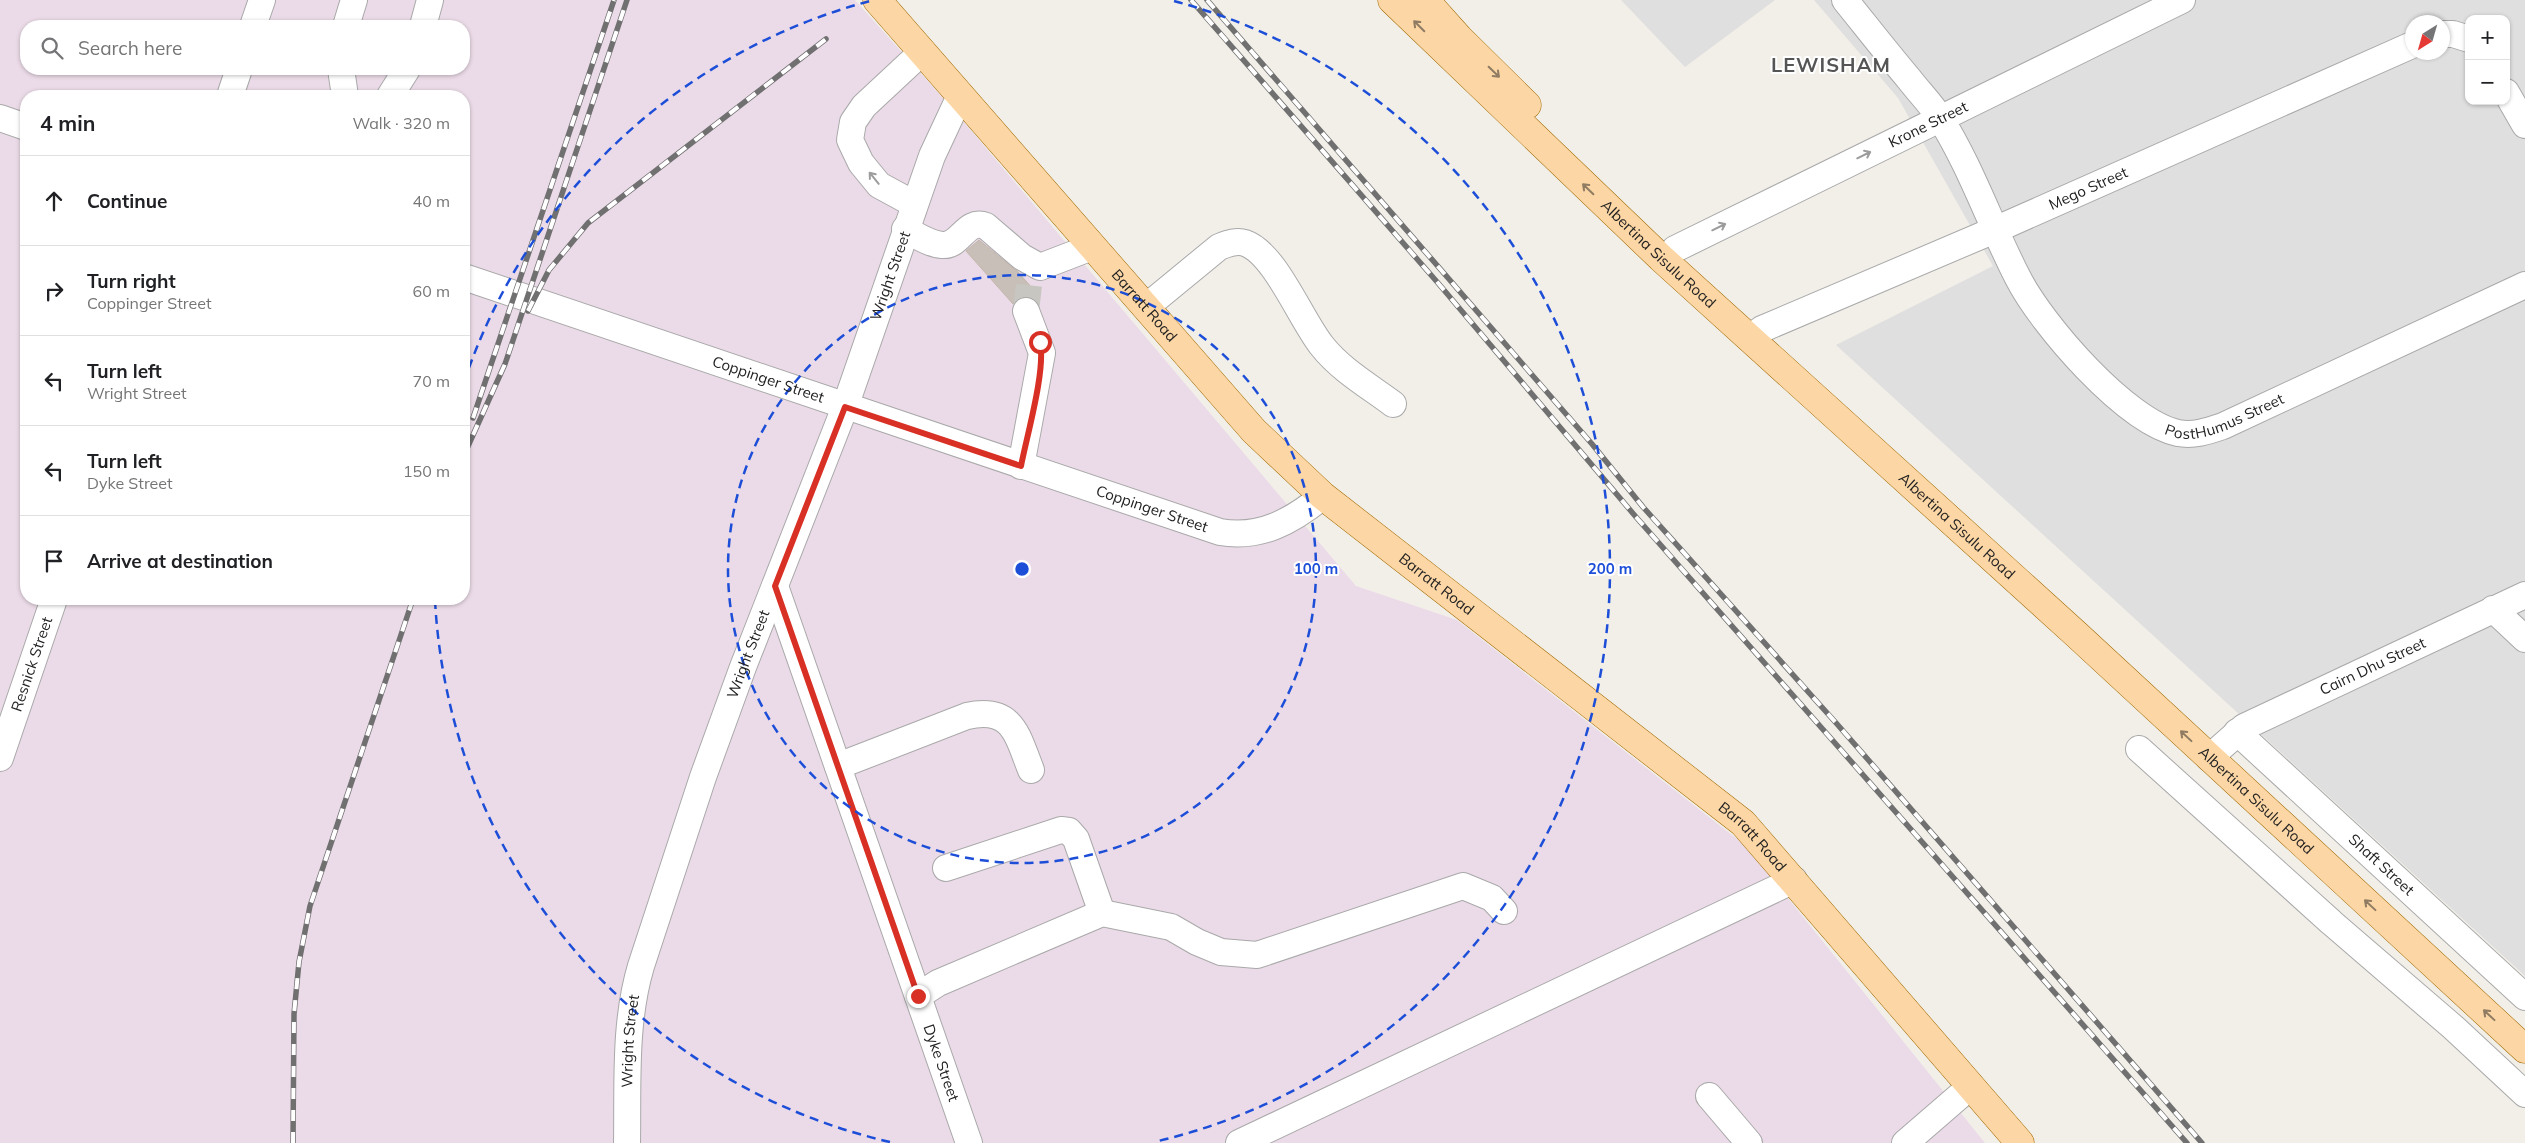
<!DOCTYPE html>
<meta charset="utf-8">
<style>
:root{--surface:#fff;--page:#f6f6f6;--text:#202124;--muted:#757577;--line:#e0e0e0}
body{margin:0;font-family:Mulish,sans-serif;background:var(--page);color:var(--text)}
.controls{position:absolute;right:15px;top:15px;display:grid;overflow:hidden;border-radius:10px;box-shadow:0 1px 4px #0004}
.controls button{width:45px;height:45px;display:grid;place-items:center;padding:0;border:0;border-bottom:1px solid var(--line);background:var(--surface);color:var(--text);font:25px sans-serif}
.compass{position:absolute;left:2405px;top:15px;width:45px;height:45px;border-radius:50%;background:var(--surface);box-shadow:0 1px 4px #0004;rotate:217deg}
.stop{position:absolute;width:15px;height:15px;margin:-11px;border:4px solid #d93025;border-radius:50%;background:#fff}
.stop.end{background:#d93025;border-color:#fff;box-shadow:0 1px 5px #0008}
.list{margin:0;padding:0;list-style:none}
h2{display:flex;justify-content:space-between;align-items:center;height:65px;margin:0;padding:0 20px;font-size:21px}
h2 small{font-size:16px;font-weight:400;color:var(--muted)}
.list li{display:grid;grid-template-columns:32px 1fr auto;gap:15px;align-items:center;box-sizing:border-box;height:90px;padding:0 20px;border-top:1px solid var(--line)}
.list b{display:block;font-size:19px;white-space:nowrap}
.list p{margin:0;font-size:16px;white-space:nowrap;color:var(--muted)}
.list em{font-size:16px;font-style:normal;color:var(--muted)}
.icon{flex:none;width:28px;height:28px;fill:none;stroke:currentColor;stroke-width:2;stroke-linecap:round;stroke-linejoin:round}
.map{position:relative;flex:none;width:2525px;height:1143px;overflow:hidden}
.search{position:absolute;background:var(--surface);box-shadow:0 1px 4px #0004;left:20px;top:20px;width:450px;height:55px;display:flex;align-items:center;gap:12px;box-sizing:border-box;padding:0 18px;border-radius:20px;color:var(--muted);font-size:19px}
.panel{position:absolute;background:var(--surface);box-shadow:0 1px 4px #0004;left:20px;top:90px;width:450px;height:515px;border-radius:20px}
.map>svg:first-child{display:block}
.residential{fill:#e0dfdf;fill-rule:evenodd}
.industrial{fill:#ebdbe8;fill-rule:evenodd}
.building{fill:#c7bfb8;stroke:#c4b6ab}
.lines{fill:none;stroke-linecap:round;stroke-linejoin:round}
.minor-tunnel{stroke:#c8c6c1;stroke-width:26;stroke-dasharray:26 13;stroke-linecap:butt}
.minor-casing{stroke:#a9a9a9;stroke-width:28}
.major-casing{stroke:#a06b00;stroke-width:29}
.minor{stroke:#fff;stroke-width:26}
.major{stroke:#fcd6a4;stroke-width:28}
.rail-casing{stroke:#707070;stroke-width:5.5}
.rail{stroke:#fff;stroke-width:4;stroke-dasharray:11;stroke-linecap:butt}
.oneway{stroke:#8f7c63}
.oneway2{stroke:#9c9c9c}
.route{stroke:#d93025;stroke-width:6}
.ring{fill:none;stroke:#1d4ed8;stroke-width:2.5;stroke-dasharray:9 6}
.labels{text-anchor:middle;stroke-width:4;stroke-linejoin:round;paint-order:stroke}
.street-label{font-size:15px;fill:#222;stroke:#fff}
.district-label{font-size:20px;font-weight:bold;letter-spacing:1px;fill:#555;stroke:#fff}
.centre{fill:#1d4ed8;stroke:#fff;stroke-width:2.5}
.ring-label{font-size:15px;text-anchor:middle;font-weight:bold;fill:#1d4ed8;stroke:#fff;stroke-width:4;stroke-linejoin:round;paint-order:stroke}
</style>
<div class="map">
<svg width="2525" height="1143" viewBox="0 0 2525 1143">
<rect width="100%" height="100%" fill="#f2efe9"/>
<g class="residential">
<path d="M1621,0H1775L1685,67Z"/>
<path d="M1814,0H2525V976L1836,345L1993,266L1898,98ZM2469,19H2506V101H2469ZM2412,22H2442V52H2412Z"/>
</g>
<path class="industrial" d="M0,0H855L953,109L1356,586L1457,620L1746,846L1985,1143H0ZM26,26H464V69H26ZM26,96H464V599H26Z"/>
<path class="building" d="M979,240L1018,272L1040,297L1037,301L1029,296L1021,297L1013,304L966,251Z"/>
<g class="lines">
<path class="minor-tunnel" d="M1026,311L1029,285"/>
<defs>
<g id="minor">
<path id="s1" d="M1845,0C1866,26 1887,53 1909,79C1919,92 1931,104 1940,118C1971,167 1991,226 2018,278C2042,325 2126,422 2178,433C2194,436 2208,431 2223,426L2525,285"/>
<path d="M253,26L262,0"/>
<path d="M346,26L354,0"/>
<path d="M423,26L430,0"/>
<path d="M2442,34H2453L2469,39"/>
<path d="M341,69L345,96"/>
<path d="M2506,92L2525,125"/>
<path d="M230,96L239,69"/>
<path d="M390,96L407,69"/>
<path d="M0,118L26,127"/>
<path d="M914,204L879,185L861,163L850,140L853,122L864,106L922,52"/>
<path d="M905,229C916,235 929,244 942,245C961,247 965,218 986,226L1022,257L1040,267L1092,247"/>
<path id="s2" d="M1675,249L2182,0"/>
<path id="s3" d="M464,277L1220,532C1261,539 1292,521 1323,496"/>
<path d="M1146,307L1219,247C1227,244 1236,240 1245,243C1275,253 1301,320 1322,346C1341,370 1369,386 1393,404"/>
<path id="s4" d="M1749,338L1762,329L1997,229L2412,45"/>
<path d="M1021,466L1042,353L1026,311"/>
<path id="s5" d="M775,586L969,1143"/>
<path d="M2493,609L2525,639"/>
<path id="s6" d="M2237,732L2525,997"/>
<path d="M2139,749L2332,923L2454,1028L2525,1094"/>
<path id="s7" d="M0,758L54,599"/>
<path id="s8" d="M2209,758L2244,727L2525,595"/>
<path d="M838,766L967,716C1013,706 1017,735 1031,770"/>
<path d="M946,868L1061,830L1069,831L1076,839L1102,913"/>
<path d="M918,996L938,983L1102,913L1171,927L1197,942L1221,952L1257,955L1463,886L1492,898L1504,911"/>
<path d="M1709,1096L1749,1143"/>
<path id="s9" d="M627,1143C628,1084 624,1023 641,966L703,777L743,667L845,407L932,156L960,96"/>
<path d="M1239,1143L1794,880"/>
<path d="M1905,1143L1971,1086"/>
</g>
<g id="major">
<path id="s10" d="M877,0L1254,431L1323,496L1743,823L2020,1143"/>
<path id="s11" d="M1392,0L1661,258L2076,634L2525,1049"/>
<path d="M1425,0L1459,38L1527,105"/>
</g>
</defs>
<use href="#minor" class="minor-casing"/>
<use href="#major" class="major-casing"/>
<use href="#minor" class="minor"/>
<use href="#major" class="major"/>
<defs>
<g id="rail">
<path d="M1191,0L1438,283L1636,517L2187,1143"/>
<path d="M1207,0L1592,444L1643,507L1837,724L2202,1143"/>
<path d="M528,311L549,270L588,223L826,39"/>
<path d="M473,418L614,0"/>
<path d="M464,455L505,364L627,0"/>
<path d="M293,1143L294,1014L299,962L310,906L413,599"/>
</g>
</defs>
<use href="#rail" class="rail-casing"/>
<use href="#rail" class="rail"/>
</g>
<defs><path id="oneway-shaft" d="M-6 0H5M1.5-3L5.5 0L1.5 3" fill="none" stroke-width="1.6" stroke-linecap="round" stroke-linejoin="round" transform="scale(1.25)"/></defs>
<g class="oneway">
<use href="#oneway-shaft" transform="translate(1419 26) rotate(-135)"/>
<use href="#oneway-shaft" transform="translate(1494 72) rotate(44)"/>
<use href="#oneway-shaft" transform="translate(1588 189) rotate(-136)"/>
<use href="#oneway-shaft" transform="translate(2186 736) rotate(-137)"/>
<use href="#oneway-shaft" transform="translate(2370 905) rotate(-137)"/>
<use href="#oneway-shaft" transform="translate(2489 1015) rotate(-137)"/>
</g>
<g class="oneway2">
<use href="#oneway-shaft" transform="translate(1864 155) rotate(-26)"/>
<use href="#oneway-shaft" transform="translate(874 178) rotate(-129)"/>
<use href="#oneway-shaft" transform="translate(1719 227) rotate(-26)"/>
</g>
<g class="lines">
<path class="route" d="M918,996L775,586L845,407L1021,466C1027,435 1046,370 1040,342"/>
</g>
<g class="ring">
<circle cx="1022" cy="569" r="294"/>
<path d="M890 1142A588 588 0 0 1 435 600M464 382A588 588 0 0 1 870 1M1174 1A588 588 0 0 1 1154 1142"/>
</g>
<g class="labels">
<g class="street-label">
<text dy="5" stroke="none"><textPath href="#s2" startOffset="282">Krone Street</textPath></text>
<text dy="5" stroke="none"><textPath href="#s4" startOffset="371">Mego Street</textPath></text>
<text dy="5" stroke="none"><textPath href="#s11" startOffset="368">Albertina Sisulu Road</textPath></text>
<text dy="5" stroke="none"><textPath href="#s9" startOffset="912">Wright Street</textPath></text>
<text dy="5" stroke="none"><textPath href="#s10" startOffset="406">Barratt Road</textPath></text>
<text dy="5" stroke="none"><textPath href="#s3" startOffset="321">Coppinger Street</textPath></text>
<text dy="5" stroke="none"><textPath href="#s1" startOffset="606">PostHumus Street</textPath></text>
<text dy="5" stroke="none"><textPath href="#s3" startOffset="726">Coppinger Street</textPath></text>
<text dy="5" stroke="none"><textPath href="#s11" startOffset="772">Albertina Sisulu Road</textPath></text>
<text dy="5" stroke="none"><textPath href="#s10" startOffset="811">Barratt Road</textPath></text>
<text dy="5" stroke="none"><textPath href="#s9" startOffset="508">Wright Street</textPath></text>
<text dy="5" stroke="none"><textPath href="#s7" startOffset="99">Resnick Street</textPath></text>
<text dy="5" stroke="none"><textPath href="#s8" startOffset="189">Cairn Dhu Street</textPath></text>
<text dy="5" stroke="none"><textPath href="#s11" startOffset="1178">Albertina Sisulu Road</textPath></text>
<text dy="5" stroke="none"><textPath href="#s10" startOffset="1216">Barratt Road</textPath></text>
<text dy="5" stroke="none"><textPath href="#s6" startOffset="196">Shaft Street</textPath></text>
<text dy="5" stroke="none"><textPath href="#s9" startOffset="102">Wright Street</textPath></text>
<text dy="5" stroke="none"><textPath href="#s5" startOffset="505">Dyke Street</textPath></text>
</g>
<g class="district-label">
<text x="1831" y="72">LEWISHAM</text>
</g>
</g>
<circle cx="1022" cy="569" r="8" class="centre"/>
<g class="ring-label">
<text x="1316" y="574">100 m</text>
<text x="1610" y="574">200 m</text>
</g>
</svg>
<div class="controls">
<button>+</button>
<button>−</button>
</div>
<svg class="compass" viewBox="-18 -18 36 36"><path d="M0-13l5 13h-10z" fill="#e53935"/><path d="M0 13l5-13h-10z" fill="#757577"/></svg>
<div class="stop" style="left:1040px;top:342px"></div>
<div class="stop end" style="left:918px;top:996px"></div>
<div class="search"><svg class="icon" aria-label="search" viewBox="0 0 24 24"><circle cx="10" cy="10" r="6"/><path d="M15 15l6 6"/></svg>Search here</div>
<section class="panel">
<h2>4 min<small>Walk · 320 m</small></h2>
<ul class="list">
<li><svg class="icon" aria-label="ahead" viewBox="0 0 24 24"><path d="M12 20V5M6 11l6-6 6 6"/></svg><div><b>Continue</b></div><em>40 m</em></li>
<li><svg class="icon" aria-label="right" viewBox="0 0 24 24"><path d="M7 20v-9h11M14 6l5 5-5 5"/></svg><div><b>Turn right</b><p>Coppinger Street</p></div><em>60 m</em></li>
<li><svg class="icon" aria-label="left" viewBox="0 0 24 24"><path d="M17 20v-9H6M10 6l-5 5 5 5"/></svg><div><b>Turn left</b><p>Wright Street</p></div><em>70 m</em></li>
<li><svg class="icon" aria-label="left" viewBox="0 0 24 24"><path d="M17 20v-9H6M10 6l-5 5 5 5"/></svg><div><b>Turn left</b><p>Dyke Street</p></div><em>150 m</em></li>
<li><svg class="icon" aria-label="arrive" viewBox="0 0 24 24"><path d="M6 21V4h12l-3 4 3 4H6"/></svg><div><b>Arrive at destination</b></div></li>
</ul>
</section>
</div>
